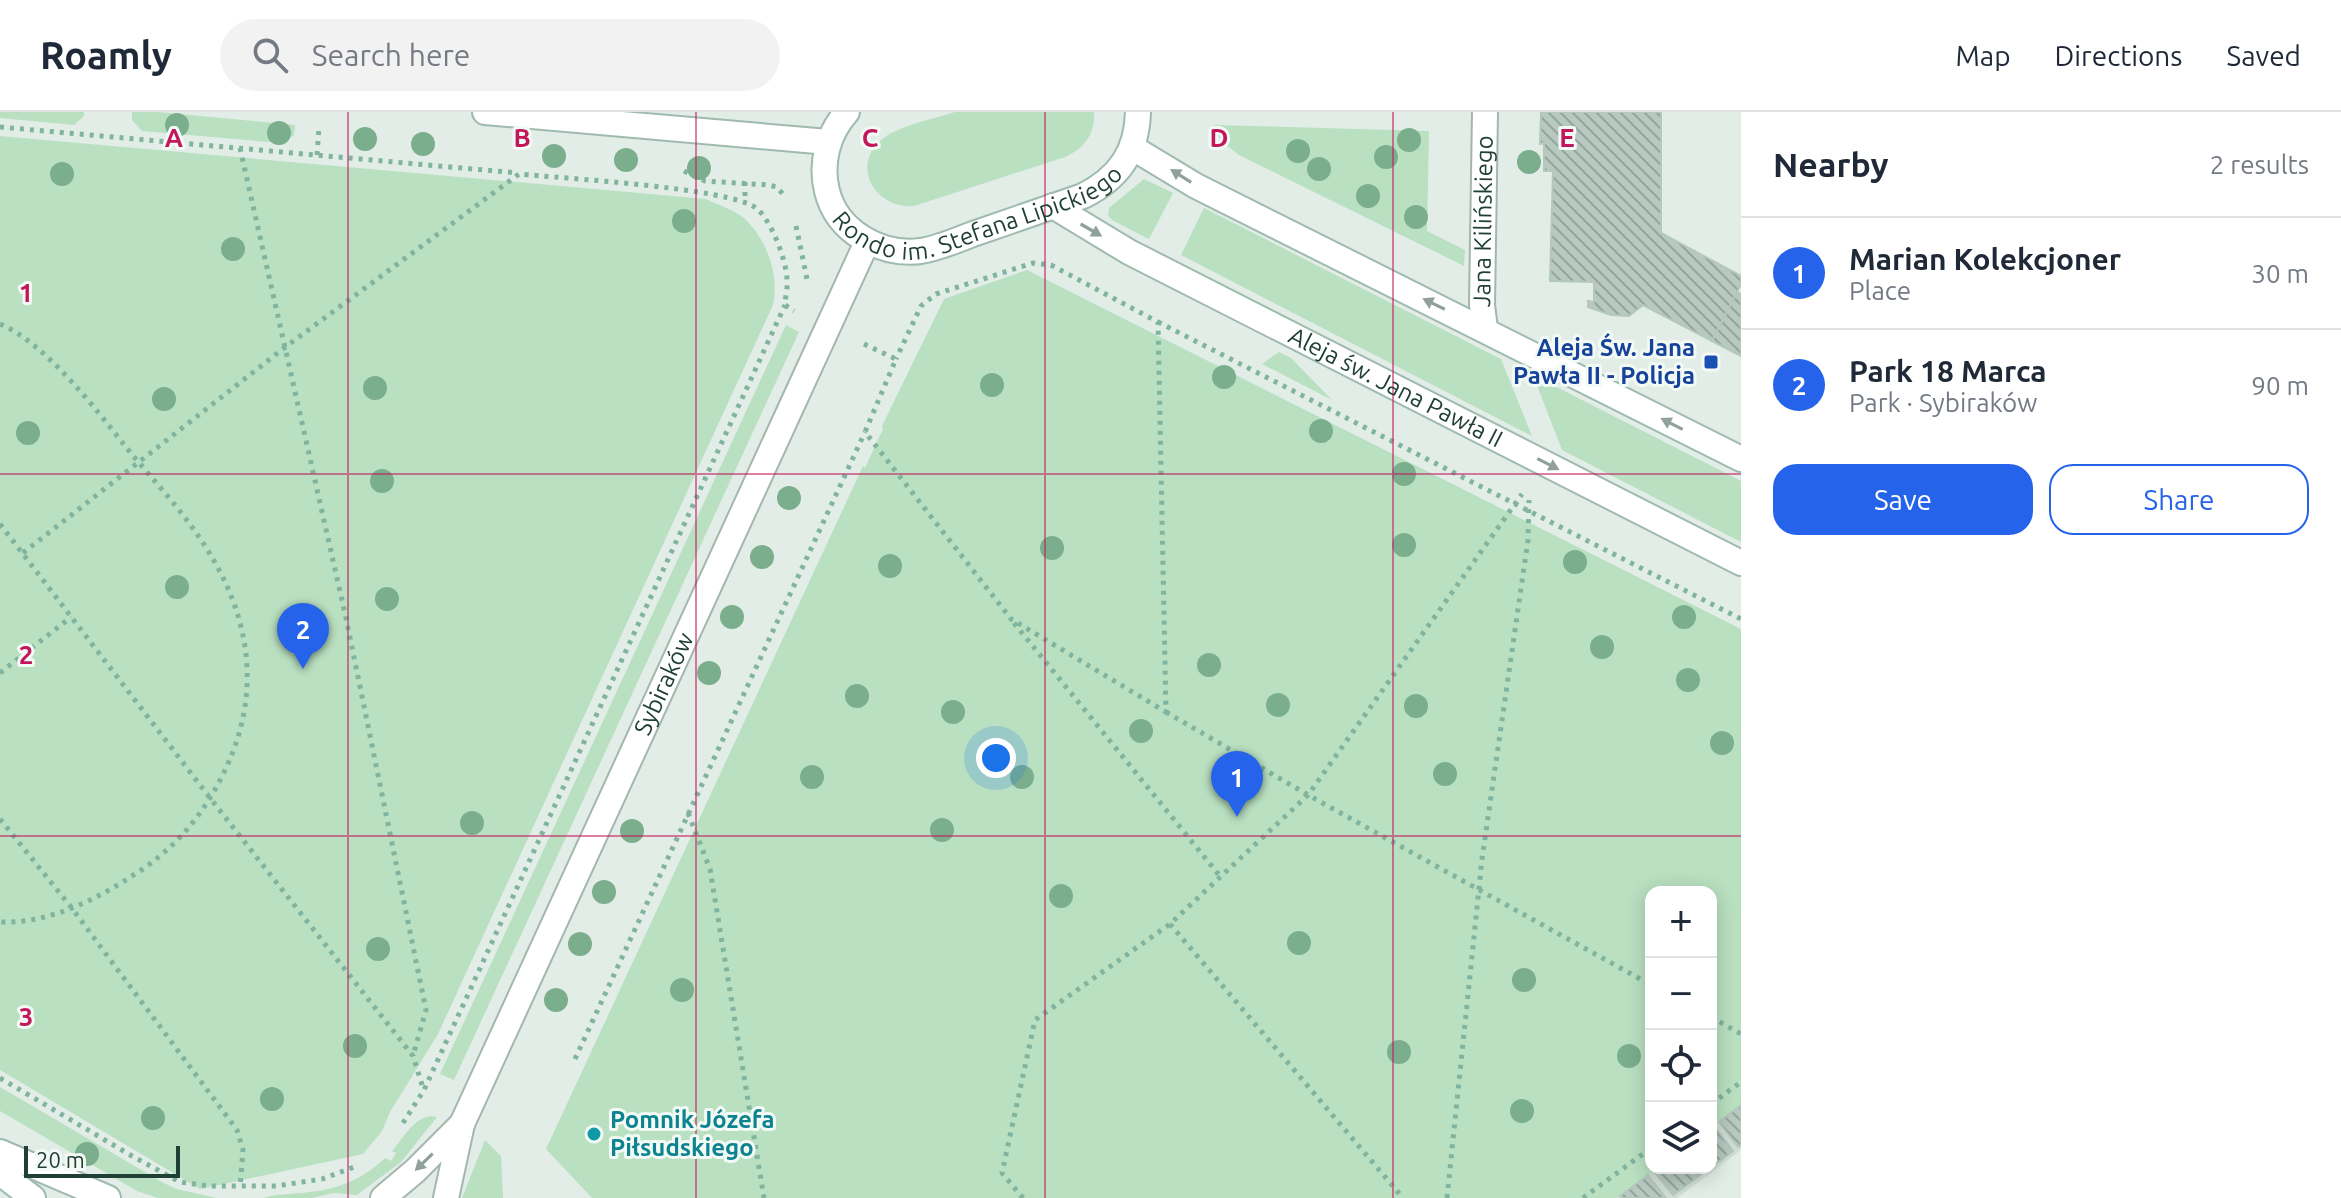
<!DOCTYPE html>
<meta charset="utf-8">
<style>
:root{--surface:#fff;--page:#f2f2f3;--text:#1f2937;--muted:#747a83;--line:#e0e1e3;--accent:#2563eb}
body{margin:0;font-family:Ubuntu,sans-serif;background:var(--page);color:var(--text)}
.controls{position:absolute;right:24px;bottom:24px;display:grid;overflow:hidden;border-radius:16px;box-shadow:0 4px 20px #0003}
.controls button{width:72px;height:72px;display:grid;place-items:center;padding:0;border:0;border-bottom:2px solid var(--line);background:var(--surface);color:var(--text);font:40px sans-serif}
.scale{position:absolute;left:24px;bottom:20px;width:156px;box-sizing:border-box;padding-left:8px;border:4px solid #204035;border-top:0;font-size:22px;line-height:28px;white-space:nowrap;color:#204035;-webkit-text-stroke:6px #f3faf6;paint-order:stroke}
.you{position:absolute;left:996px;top:646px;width:28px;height:28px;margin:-20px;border:6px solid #fff;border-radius:50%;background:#1a73e8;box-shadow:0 0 0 12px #1a73e833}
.badge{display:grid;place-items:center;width:52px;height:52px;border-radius:50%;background:var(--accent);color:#fff;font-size:26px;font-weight:700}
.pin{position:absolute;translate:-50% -66px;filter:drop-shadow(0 2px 4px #0008)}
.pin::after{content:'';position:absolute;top:42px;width:28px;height:24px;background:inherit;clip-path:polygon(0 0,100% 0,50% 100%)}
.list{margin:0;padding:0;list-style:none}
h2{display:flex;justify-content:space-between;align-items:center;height:104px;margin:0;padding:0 32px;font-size:34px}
h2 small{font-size:26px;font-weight:400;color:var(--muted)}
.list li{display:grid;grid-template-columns:52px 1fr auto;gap:24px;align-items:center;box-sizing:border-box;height:112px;padding:0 32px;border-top:2px solid var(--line)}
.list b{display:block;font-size:30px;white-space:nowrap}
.list p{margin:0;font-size:26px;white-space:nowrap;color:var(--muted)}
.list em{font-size:26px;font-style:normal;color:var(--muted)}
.actions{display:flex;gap:16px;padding:24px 32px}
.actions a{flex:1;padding:18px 0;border:2px solid var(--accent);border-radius:24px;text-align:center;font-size:28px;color:var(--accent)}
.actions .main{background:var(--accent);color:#fff}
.icon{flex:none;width:44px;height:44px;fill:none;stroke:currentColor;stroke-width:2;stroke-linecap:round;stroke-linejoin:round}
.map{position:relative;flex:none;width:1741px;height:1086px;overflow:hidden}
header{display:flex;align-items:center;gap:48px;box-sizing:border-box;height:112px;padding:0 40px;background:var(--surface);border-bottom:2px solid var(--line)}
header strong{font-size:38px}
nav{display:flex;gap:44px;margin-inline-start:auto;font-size:28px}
.search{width:560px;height:72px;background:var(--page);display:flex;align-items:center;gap:20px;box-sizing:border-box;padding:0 28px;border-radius:44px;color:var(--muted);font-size:30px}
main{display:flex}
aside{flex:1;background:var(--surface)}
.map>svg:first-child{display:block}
.built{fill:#d0ddd6}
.green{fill:#b9e0c1}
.building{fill:url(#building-back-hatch);stroke:#b4c8be;stroke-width:2}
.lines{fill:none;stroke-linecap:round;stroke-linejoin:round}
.street-casing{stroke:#a4b6ae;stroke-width:28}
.secondary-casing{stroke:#9fbaaf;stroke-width:28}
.path{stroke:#80b49f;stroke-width:5;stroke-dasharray:4 6;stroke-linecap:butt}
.street{stroke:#fff;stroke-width:24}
.secondary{stroke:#fff;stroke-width:24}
.tree{fill:#7bae8c}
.oneway{fill:#90a09a}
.grid{fill:none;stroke:#c2185b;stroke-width:2;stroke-opacity:0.55}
.transit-dot{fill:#1a4fb4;stroke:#f3faf6;stroke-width:3}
.culture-dot{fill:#0f9aa8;stroke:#f3faf6;stroke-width:3}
.labels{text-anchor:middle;stroke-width:6;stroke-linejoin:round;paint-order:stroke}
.street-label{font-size:24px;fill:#204035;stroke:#f3faf6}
.transit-label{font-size:24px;font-weight:bold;fill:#164399;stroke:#f3faf6;text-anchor:end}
.culture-label{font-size:24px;font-weight:bold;fill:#0d838f;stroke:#f3faf6;text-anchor:start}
.grid-label{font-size:26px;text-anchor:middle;font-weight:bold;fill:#c2185b;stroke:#f3faf6;stroke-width:6;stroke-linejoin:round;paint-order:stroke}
</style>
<header>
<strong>Roamly</strong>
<div class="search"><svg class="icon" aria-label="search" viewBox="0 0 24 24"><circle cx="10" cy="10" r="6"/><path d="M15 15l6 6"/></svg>Search here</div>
<nav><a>Map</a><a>Directions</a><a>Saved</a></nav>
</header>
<main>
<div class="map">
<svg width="1741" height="1086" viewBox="0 0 1741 1086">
<defs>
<pattern id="building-back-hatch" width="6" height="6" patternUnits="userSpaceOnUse" patternTransform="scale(2)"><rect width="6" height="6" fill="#b7c9c0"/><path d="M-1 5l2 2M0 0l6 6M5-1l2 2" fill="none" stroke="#94a59d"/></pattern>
</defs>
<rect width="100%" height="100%" fill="#e2ede7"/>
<path class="built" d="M1741,975V1038L1677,1086H1591L1651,1056H1711V997Z"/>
<g class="green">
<path d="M0,0H84V4L74,13L0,6Z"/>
<path d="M132,0H158L295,13L294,23L281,31L142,19L132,8Z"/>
<path d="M955,0H1094C1095,22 1085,36 1065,45L914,94C878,98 850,57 880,29C896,14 934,7 955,0Z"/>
<path d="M1214,13L1429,19L1427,119L1465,138L1464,154L1239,43C1228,34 1217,28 1214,13Z"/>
<path d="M0,24L706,87C718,93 735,98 745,107C768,130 779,162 773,193L438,922L390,1000L382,1019L363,1042L200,1077L0,958Z"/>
<path d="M1144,67L1173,81L1149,127L1112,108L1108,103L1109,96Z"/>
<path d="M1204,96L1501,247L1532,324L1181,143Z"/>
<path d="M1027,158L1741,517V993L1711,1015V780H1651V1056H1657L1616,1086H592L546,1037L863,354L865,356L883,317L882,314L944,187Z"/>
<path d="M786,213L799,220L454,968L440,962Z"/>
<path d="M1279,240L1291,246L1332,288L1262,252Z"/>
<path d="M1533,263L1741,369V430L1562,338Z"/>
<path d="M0,975L162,1070L176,1077L217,1086H158L137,1079L0,999Z"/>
<path d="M430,1004L437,1005L401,1050L357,1083L334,1081L312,1086H263C276,1082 289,1082 302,1081C335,1078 361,1069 385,1046L391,1049L396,1041L392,1039C404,1026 411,1008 430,1004Z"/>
<path d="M485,1028L501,1044L503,1086H462Z"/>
</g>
<g class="building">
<path d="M1541,0H1661V121L1741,164V172L1712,229L1643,193L1629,204L1611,203L1588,195V189L1594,190V170L1550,169L1553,59H1544V31L1540,32Z"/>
<path d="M1737,180L1741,182V244L1712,229Z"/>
<path d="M1741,993V1033L1738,1035L1719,1010Z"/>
<path d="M1714,1014L1733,1039L1711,1055V1016Z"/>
<path d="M1659,1056H1701L1704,1060L1673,1083L1654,1059Z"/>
<path d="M1648,1063L1666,1086H1622L1620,1084Z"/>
</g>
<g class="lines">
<defs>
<g id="street">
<path id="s1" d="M1485,217L1482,193L1485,0"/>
<path d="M383,1086L415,1059L462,1012"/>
<path id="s2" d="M446,1086L462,1012L867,130"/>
</g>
<g id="secondary">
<path d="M485,0L828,30"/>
<path id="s3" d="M847,0C828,21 820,51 827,79C837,120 881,144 921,139C939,136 957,128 973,122C1010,109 1046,97 1083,84C1119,66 1137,40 1138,0"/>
<path d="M1133,36L1196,74L1741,347"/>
<path id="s4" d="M1053,94L1129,140L1741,451"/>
<path d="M0,1040L108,1086"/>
<path d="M0,1061L33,1086"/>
</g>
</defs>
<use href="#street" class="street-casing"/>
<use href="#secondary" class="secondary-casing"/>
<g class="path">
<path d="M0,15L518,61"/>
<path d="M240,36L346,506L426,898L413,944"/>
<path d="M317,43L319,15"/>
<path d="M684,59L705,69L768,73L777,75L786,86"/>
<path d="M745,70V89"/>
<path d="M796,114L807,167"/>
<path d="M1158,210L1741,507"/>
<path d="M0,212C44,230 96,297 125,334C152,367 182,398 205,434C251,505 262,581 225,658C205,701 175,737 135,762C96,788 48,812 0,810"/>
<path d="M864,232L896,247L865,320L1011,507L1166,600L1158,210L1051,153L1033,151L936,182L921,194L896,247"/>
<path d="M0,412L210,686L413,944L423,976"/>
<path d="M23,441L284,236L519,62C560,66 731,76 756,96C771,107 787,150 787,168C788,176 785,185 785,193L794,199"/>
<path d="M1014,511L1219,763"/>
<path d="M0,561L71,505"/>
<path d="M1166,600L1308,683L1651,873"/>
<path d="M688,701L710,757L764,1086"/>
<path d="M0,707L71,795L237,1018L243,1038L240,1075"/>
<path d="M1170,812L1403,1086"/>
<path d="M1711,905L1741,922"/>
<path d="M575,947L865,320"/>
<path d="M0,966L132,1044L180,1070L208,1074H276L322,1067L354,1055"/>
<path d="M1711,992L1741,970"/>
<path d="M403,1011L424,978L785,193"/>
<path d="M1023,1086L1002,1061L1035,908L1170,812L1308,683L1522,382"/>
<path d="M1447,1086L1482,747L1528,428L1529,388"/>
<path d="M1583,1086L1651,1036"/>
</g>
<use href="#street" class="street"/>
<use href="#secondary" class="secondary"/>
</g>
<g class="tree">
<circle cx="177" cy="13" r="12"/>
<circle cx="279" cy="21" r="12"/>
<circle cx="365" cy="27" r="12"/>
<circle cx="1409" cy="28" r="12"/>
<circle cx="423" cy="32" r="12"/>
<circle cx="1298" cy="39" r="12"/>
<circle cx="554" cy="44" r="12"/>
<circle cx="1386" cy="45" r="12"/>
<circle cx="626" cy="48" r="12"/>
<circle cx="1529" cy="50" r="12"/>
<circle cx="699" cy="56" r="12"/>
<circle cx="1319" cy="57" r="12"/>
<circle cx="62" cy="62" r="12"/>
<circle cx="1368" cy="84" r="12"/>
<circle cx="1416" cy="105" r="12"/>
<circle cx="684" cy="109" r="12"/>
<circle cx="233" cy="137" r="12"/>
<circle cx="1224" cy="265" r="12"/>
<circle cx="992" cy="273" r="12"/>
<circle cx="375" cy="276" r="12"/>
<circle cx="164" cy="287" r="12"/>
<circle cx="1321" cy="319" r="12"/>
<circle cx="28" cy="321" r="12"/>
<circle cx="1404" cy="362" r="12"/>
<circle cx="382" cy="369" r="12"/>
<circle cx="789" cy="386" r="12"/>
<circle cx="1404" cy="433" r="12"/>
<circle cx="1052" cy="436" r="12"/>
<circle cx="762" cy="445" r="12"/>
<circle cx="1575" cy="450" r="12"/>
<circle cx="890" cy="454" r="12"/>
<circle cx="177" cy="475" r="12"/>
<circle cx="387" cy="487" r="12"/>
<circle cx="732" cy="505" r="12"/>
<circle cx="1684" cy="505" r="12"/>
<circle cx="1602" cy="535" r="12"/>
<circle cx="1209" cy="553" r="12"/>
<circle cx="709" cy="561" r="12"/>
<circle cx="1688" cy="568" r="12"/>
<circle cx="857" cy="584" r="12"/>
<circle cx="1278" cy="593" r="12"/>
<circle cx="1416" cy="594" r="12"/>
<circle cx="953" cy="600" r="12"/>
<circle cx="1141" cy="619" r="12"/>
<circle cx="1722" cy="631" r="12"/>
<circle cx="1445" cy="662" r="12"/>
<circle cx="812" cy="665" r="12"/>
<circle cx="1022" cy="665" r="12"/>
<circle cx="472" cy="711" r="12"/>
<circle cx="942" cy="718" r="12"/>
<circle cx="632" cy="719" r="12"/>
<circle cx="604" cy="780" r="12"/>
<circle cx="1061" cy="784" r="12"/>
<circle cx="1299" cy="831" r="12"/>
<circle cx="580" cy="832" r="12"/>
<circle cx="378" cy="837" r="12"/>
<circle cx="1524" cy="868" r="12"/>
<circle cx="682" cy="878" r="12"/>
<circle cx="556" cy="888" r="12"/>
<circle cx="355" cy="934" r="12"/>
<circle cx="1399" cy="940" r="12"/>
<circle cx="1629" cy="944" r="12"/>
<circle cx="272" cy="987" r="12"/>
<circle cx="1522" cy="999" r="12"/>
<circle cx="153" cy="1006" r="12"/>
<circle cx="87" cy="1042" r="12"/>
</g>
<defs><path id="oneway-solid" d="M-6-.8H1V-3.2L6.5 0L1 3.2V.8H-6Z" transform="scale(2)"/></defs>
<g class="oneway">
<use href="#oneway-solid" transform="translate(1181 64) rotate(-148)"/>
<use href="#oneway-solid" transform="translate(1091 118) rotate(30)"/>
<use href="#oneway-solid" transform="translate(1434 192) rotate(-154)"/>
<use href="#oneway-solid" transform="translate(1672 312) rotate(-153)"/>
<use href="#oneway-solid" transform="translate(1548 352) rotate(27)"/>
<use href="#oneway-solid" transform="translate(424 1050) rotate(136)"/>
</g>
<path class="grid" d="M348,0V1086M696,0V1086M1045,0V1086M1393,0V1086M0,362H1741M0,724H1741"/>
<rect class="transit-dot" x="1703" y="242" width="16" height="16" rx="4"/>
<circle class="culture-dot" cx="594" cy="1022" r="8"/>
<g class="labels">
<g class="street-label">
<text dy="8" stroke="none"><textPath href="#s3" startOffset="266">Rondo im. Stefana Lipickiego</textPath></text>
<text dy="8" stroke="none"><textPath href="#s1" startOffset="108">Jana Kilińskiego</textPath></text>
<text dy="8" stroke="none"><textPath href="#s4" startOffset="388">Aleja św. Jana Pawła II</textPath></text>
<text dy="8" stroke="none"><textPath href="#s2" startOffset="560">Sybiraków</textPath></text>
</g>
<g class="transit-label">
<text x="1695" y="244">Aleja Św. Jana<tspan x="1695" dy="28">Pawła II - Policja</tspan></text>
</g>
<g class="culture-label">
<text x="610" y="1016">Pomnik Józefa<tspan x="610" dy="28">Piłsudskiego</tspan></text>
</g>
</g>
<g class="grid-label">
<text x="174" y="35">A</text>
<text x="522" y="35">B</text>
<text x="870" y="35">C</text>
<text x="1219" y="35">D</text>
<text x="1567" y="35">E</text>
<text x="26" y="190">1</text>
<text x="26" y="552">2</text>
<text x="26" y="914">3</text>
</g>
</svg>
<div class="controls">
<button>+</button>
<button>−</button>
<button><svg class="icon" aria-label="locate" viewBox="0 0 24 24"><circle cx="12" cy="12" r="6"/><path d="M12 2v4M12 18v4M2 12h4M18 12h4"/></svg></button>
<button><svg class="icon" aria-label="layers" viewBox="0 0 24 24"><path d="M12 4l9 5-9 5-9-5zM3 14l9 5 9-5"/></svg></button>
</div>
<div class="scale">20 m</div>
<div class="you"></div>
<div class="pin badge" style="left:1237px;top:705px">1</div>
<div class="pin badge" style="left:303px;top:557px">2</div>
</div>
<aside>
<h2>Nearby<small>2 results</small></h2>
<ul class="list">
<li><span class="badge">1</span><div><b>Marian Kolekcjoner</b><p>Place</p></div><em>30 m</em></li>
<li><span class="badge">2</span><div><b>Park 18 Marca</b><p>Park · Sybiraków</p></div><em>90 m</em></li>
</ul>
<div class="actions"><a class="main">Save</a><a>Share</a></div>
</aside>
</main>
